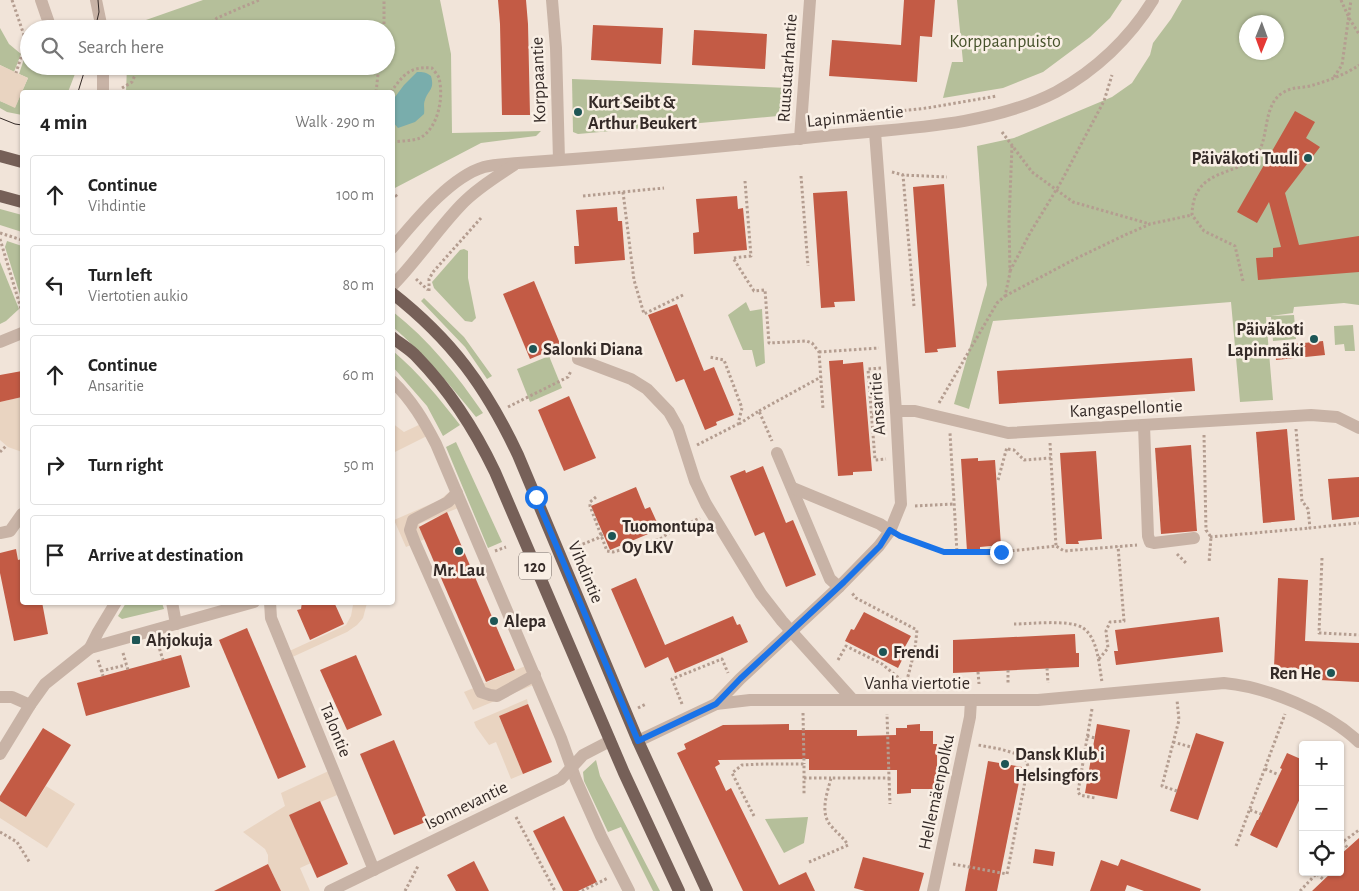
<!DOCTYPE html>
<meta charset="utf-8">
<style>
:root{--surface:#fff;--page:#f2f2f2;--text:#222;--muted:#767676;--line:#e0e0e0}
body{margin:0;font-family:"Alegreya Sans",sans-serif;background:var(--page);color:var(--text)}
.controls{position:absolute;right:15px;bottom:15px;display:grid;overflow:hidden;border-radius:5px;box-shadow:0 1px 4px #0004}
.controls button{width:45px;height:45px;display:grid;place-items:center;padding:0;border:0;border-bottom:1px solid var(--line);background:var(--surface);color:var(--text);font:25px sans-serif}
.compass{position:absolute;left:1239px;top:15px;width:45px;height:45px;border-radius:50%;background:var(--surface);box-shadow:0 1px 4px #0004;rotate:181deg}
.stop{position:absolute;width:15px;height:15px;margin:-11px;border:4px solid #1a73e8;border-radius:50%;background:#fff}
.stop.end{background:#1a73e8;border-color:#fff;box-shadow:0 1px 5px #0008}
.list{margin:0;padding:0;list-style:none}
h2{display:flex;justify-content:space-between;align-items:center;height:65px;margin:0;padding:0 20px;font-size:21px}
h2 small{font-size:16px;font-weight:400;color:var(--muted)}
.list li{display:grid;grid-template-columns:32px 1fr auto;gap:15px;align-items:center;box-sizing:border-box;height:80px;margin:0 10px 10px;padding:0 10px;border:1px solid var(--line);border-radius:5px}
.list b{display:block;font-size:19px;white-space:nowrap}
.list p{margin:0;font-size:16px;white-space:nowrap;color:var(--muted)}
.list em{font-size:16px;font-style:normal;color:var(--muted)}
.icon{flex:none;width:28px;height:28px;fill:none;stroke:currentColor;stroke-width:2;stroke-linecap:round;stroke-linejoin:round}
.map{position:relative;flex:none;width:1359px;height:891px;overflow:hidden}
.search{position:absolute;background:var(--surface);box-shadow:0 1px 4px #0004;left:20px;top:20px;width:375px;height:55px;display:flex;align-items:center;gap:12px;box-sizing:border-box;padding:0 18px;border-radius:28px;color:var(--muted);font-size:19px}
.panel{position:absolute;background:var(--surface);box-shadow:0 1px 4px #0004;left:20px;top:90px;width:375px;height:515px;border-radius:5px}
.map>svg:first-child{display:block}
.green{fill:#b5bf9a;fill-rule:evenodd}
.plaza{fill:#e9d4c1}
.water{fill:#79adac}
.building{fill:#c35b45}
.lines{fill:none;stroke-linecap:round;stroke-linejoin:round}
.path{stroke:#b49d90;stroke-width:3;stroke-dasharray:2.5 2.5;stroke-linecap:butt}
.minor{stroke:#c8b3a6;stroke-width:12}
.major{stroke:#766058;stroke-width:12}
.tram{stroke:#342a27;stroke-width:1}
.route{stroke:#1a73e8;stroke-width:6}
.poi-dot{fill:#1d5555;stroke:#f9efe5;stroke-width:2}
.labels{text-anchor:middle;stroke-width:5;stroke-linejoin:round;paint-order:stroke}
.shield{fill:#f9efe5;stroke:#6f6560;stroke-width:1}
.shield-label{font-size:16px;font-weight:bold;fill:#342a27}
.park-label{font-size:18px;fill:#46522b;stroke:#f9efe5}
.street-label{font-size:18px;fill:#342a27;stroke:#f9efe5}
.poi-label{font-size:18px;font-weight:bold;fill:#342a27;stroke:#f9efe5;text-anchor:start}
</style>
<div class="map">
<svg width="1359" height="891" viewBox="0 0 1359 891">
<rect width="100%" height="100%" fill="#f1e4d9"/>
<g class="green">
<path d="M203,0H440L451,54L452,133L541,131L536,136L481,143L393,189L392,92H126L127,66H386V29H126V27Z"/>
<path d="M957,0H1122L1110,18L1090,37L1043,72L1003,88L943,98L952,62H963Z"/>
<path d="M1182,0H1359V305L1344,303L1294,307L1293,313L1271,316L1294,315L1296,339L1273,341L1271,317H1266L1273,400L1240,402L1231,302L993,321L969,409L954,404L987,285L977,146L1014,138L1112,97L1132,83L1150,55L1153,43L1171,19ZM1246,22H1276V52H1246Z"/>
<path d="M0,28L9,44L21,54L14,72L0,65Z"/>
<path d="M25,56L29,58V66H78L68,92H22V115L7,112L0,108V101L15,107L28,78L19,74Z"/>
<path d="M572,79L765,87L787,88L782,114L778,116L578,134L573,132Z"/>
<path d="M0,209L22,215V232L0,225Z"/>
<path d="M7,241L22,246V301L5,247Z"/>
<path d="M464,249L468,251V278L476,318L472,322L465,321L434,288L432,282L460,250Z"/>
<path d="M0,262L19,309L6,321L0,324Z"/>
<path d="M424,298L464,337L492,376L487,379L465,347L421,301Z"/>
<path d="M746,302L750,311L762,309L765,363L756,367L752,350H743L728,315Z"/>
<path d="M392,311C429,340 457,375 483,413L476,417C450,385 424,354 393,327Z"/>
<path d="M1353,325L1355,351H1345L1344,344L1335,345L1334,326Z"/>
<path d="M393,351C419,373 439,398 460,425L443,436L427,406L393,367Z"/>
<path d="M549,356L562,388L530,402L517,369Z"/>
<path d="M456,442L502,542L488,548L446,447Z"/>
<path d="M126,603H162L164,609L122,619L118,616Z"/>
<path d="M596,760L600,776L660,891H653L621,827L608,832L584,781L583,772Z"/>
<path d="M808,817L804,843L784,853L765,819Z"/>
</g>
<g class="plaza">
<path d="M0,65L28,78L15,108L0,101Z"/>
<path d="M22,397V452L8,447L0,440V402Z"/>
<path d="M425,422L431,434L393,453L392,423L404,432Z"/>
<path d="M455,487L463,506L419,524L425,539L406,547L394,520L440,500Z"/>
<path d="M351,603H367L363,618L357,625L347,632L288,659L285,653L346,625L351,616L353,605Z"/>
<path d="M530,664L538,683L473,710L464,692Z"/>
<path d="M527,699L528,704L499,716L523,774L511,779L496,742L489,745L476,727L474,722Z"/>
<path d="M333,769L342,793L289,815L311,863L300,868L310,891H281L268,864V855L265,849L243,832L285,806L281,793Z"/>
<path d="M46,786L75,804L47,848L0,818V801L26,817Z"/>
</g>
<path class="water" d="M417,72C423,72 426,72 431,76C435,90 428,90 425,100C423,104 425,109 424,114L415,122L398,128L393,122V102L395,97L404,85Z"/>
<g class="building">
<path d="M498,0H526L528,24L530,115H502L500,24Z"/>
<path d="M904,0H935L932,37L920,36L917,82L829,76L832,40L901,45Z"/>
<path d="M593,25L663,28L661,64L591,60Z"/>
<path d="M694,30L767,34L765,69L692,65Z"/>
<path d="M1295,111L1315,122L1306,138L1320,147L1285,193L1299,245L1359,236V272L1258,280L1256,258L1273,257V248L1281,247L1269,202L1257,223L1237,212Z"/>
<path d="M944,184L956,347L937,349L938,352L925,353L913,187Z"/>
<path d="M847,191L855,301L834,302L835,307L821,308L813,193Z"/>
<path d="M737,196L738,209L743,208L747,250L694,254L693,233L699,232L696,199Z"/>
<path d="M617,207L618,221H622L625,260L575,264L574,246H579L576,210Z"/>
<path d="M534,281L561,346L530,359L503,294Z"/>
<path d="M677,304L704,371L714,367L734,415L716,422L717,425L705,430L684,379L676,382L648,315Z"/>
<path d="M1323,341L1325,355L1276,360L1275,346Z"/>
<path d="M1192,358L1195,391L999,404L997,371Z"/>
<path d="M843,360V364L863,362L872,471L853,472V475L838,476L829,361Z"/>
<path d="M22,371V397L0,402V375Z"/>
<path d="M569,396L596,458L564,471L538,410Z"/>
<path d="M1287,429L1295,520L1263,523L1256,432Z"/>
<path d="M1191,445L1197,531L1161,534L1155,448Z"/>
<path d="M1096,451L1102,539L1078,541L1079,544H1066L1060,453Z"/>
<path d="M978,458V461L995,460L1001,545L980,547V550L967,551L961,459Z"/>
<path d="M763,466L786,523L793,520L816,575L786,587L764,532L755,536L730,476L745,470L746,473Z"/>
<path d="M1359,477V517L1332,520L1328,479Z"/>
<path d="M636,487L645,509L650,507L660,529L610,550L591,506Z"/>
<path d="M447,512L515,670L486,682L419,527Z"/>
<path d="M16,549L18,560L22,559V602H42L48,634L14,641L0,573V553Z"/>
<path d="M636,578L665,645L733,616L737,625L740,624L748,642L675,673L668,657L645,668L611,589Z"/>
<path d="M1278,578L1308,580L1305,641L1359,643V682L1300,679V669L1274,667Z"/>
<path d="M302,602H334L344,624L310,640L297,610L301,609Z"/>
<path d="M864,612L911,636L901,654L904,656L898,668L845,641L851,629L854,630Z"/>
<path d="M1219,617L1223,652L1116,665L1114,651H1118L1115,630Z"/>
<path d="M247,628L306,767L278,779L219,640Z"/>
<path d="M1075,634L1076,653H1079V667L953,673V640Z"/>
<path d="M181,655L190,687L86,716L77,683Z"/>
<path d="M356,655L382,715L347,730L320,670Z"/>
<path d="M528,704L552,762L523,774L499,716Z"/>
<path d="M789,724V730H857V736L896,735V728H907V725L920,724V731H933V744H937V789H911V793L897,794V770H809V759L718,760L720,764L715,767L726,791L731,788L779,885L806,872L815,891H743L677,753L686,749L684,744L723,725Z"/>
<path d="M1097,724L1130,730L1117,799L1085,793Z"/>
<path d="M43,728L71,745L26,817L0,801V796Z"/>
<path d="M1196,733L1224,742L1198,820L1170,811Z"/>
<path d="M394,740L428,821L394,835L360,754Z"/>
<path d="M1287,753L1303,760V792L1277,848L1250,835L1257,820H1258L1282,769L1280,768Z"/>
<path d="M988,761L1022,767L997,891H965Z"/>
<path d="M320,801L348,864L317,878L289,815Z"/>
<path d="M564,816L597,882L578,891H563L533,831Z"/>
<path d="M1359,838V891H1312L1332,872H1340V855Z"/>
<path d="M1035,849L1055,852L1053,866L1033,863Z"/>
<path d="M863,857L924,873L919,891H865L854,888Z"/>
<path d="M1121,859L1201,889L1200,891H1144L1127,885L1125,891H1090L1101,860L1118,866Z"/>
<path d="M474,861L489,891H456L447,875Z"/>
<path d="M268,864L281,891H214Z"/>
</g>
<g class="lines">
<g class="path">
<path d="M12,0L26,41L16,73"/>
<path d="M1341,0L1349,18L1359,34"/>
<path d="M204,29L217,18L259,0"/>
<path d="M384,29V0"/>
<path d="M1334,77L1342,65L1351,0"/>
<path d="M122,88L132,82L139,66"/>
<path d="M376,92L379,66"/>
<path d="M391,92C403,75 410,66 432,68C434,71 438,75 439,78C444,98 438,128 420,138C412,141 401,141 392,142"/>
<path d="M873,118V114L927,108L997,96"/>
<path d="M1002,132L1032,172L1073,202L1150,224"/>
<path d="M892,172L903,175"/>
<path d="M801,176L808,266"/>
<path d="M745,181L751,256L733,258L754,291L765,290L769,343L806,341L812,343L819,352L823,409"/>
<path d="M392,191L398,198"/>
<path d="M623,192L634,280L644,314L683,295"/>
<path d="M583,196L664,188"/>
<path d="M0,233L22,240"/>
<path d="M0,239L22,312"/>
<path d="M1010,271L1030,233L1061,182L1104,101L1112,75"/>
<path d="M416,279L428,290"/>
<path d="M1243,281L1235,246L1204,231L1192,215C1193,162 1246,180 1261,147C1268,130 1265,102 1284,92C1292,87 1301,88 1310,86C1327,81 1345,75 1359,65"/>
<path d="M429,291V279L433,272L481,218"/>
<path d="M1005,296L1075,259L1127,234L1150,224L1192,215"/>
<path d="M914,306L903,175L947,177"/>
<path d="M819,352L879,348"/>
<path d="M881,368L868,369L875,460L886,459"/>
<path d="M939,403L997,303L1005,296L1010,273L1009,221L1012,146"/>
<path d="M508,407L568,377L571,371"/>
<path d="M759,411L821,377"/>
<path d="M872,414L883,413"/>
<path d="M739,424L759,411L772,441"/>
<path d="M1296,429L1302,501L1308,509L1310,528L1359,523"/>
<path d="M1204,435L1206,530L1211,537L1209,563"/>
<path d="M1050,443L1056,546"/>
<path d="M697,445L738,424L742,408L724,360L709,357"/>
<path d="M1008,449L1014,450L1024,460L1051,458"/>
<path d="M0,452L7,445"/>
<path d="M998,480L1007,447"/>
<path d="M596,497L590,502V506L607,551L613,552L660,539L673,530L700,518"/>
<path d="M915,506L954,504"/>
<path d="M902,537L944,552L957,553L950,433"/>
<path d="M1210,537L1310,528"/>
<path d="M578,546L598,538L603,534"/>
<path d="M495,551L506,547"/>
<path d="M957,553L1001,552L1056,546L1064,551L1137,545"/>
<path d="M1177,554L1186,563"/>
<path d="M1322,558L1319,633L1359,635"/>
<path d="M1014,624C1030,624 1069,619 1083,628C1098,638 1099,665 1102,682"/>
<path d="M158,644L163,660"/>
<path d="M123,653L128,670"/>
<path d="M1099,659L1108,648L1106,631L1110,622L1124,621L1118,546"/>
<path d="M98,660L103,676"/>
<path d="M838,660L846,646L882,664L906,684L915,649L917,630L856,598L852,593"/>
<path d="M1047,668L1048,683"/>
<path d="M1008,670V684"/>
<path d="M101,671L126,665"/>
<path d="M978,672L979,684"/>
<path d="M682,704L672,679L722,659L728,673"/>
<path d="M638,708L646,704"/>
<path d="M1092,709L1078,792L1080,795L1095,798"/>
<path d="M803,713L804,764"/>
<path d="M1087,736L1095,738"/>
<path d="M1173,742L1191,747"/>
<path d="M1265,769L1279,775"/>
<path d="M804,778H831"/>
<path d="M889,778L890,804"/>
<path d="M1177,791L1162,786L1179,720L1177,700"/>
<path d="M1250,810L1261,814"/>
<path d="M754,816L732,773L742,765L764,764H804V795"/>
<path d="M516,817L555,891"/>
<path d="M0,832L17,842L30,863"/>
<path d="M1342,842L1348,848"/>
<path d="M1340,844L1359,830"/>
<path d="M1236,846L1285,714"/>
<path d="M809,862L848,845C843,837 837,833 832,827C819,814 827,794 831,778H889L887,714"/>
<path d="M953,864L1007,874L1028,766L1024,756L1000,749L978,745"/>
<path d="M1317,874L1324,880"/>
<path d="M405,891L418,866"/>
<path d="M582,891L608,878"/>
<path d="M1300,891L1318,872"/>
</g>
<g class="minor">
<path d="M41,0L51,29"/>
<path d="M96,0L102,29"/>
<path d="M552,0L556,48L559,160"/>
<path d="M103,92V66"/>
<path d="M800,139L810,0"/>
<path d="M392,248C415,221 450,177 484,167C494,164 507,164 518,163C624,156 729,146 834,135C906,128 990,126 1056,92C1095,71 1130,38 1153,0"/>
<path d="M392,286C417,261 436,231 461,205C476,189 496,177 514,165"/>
<path d="M0,342L22,333"/>
<path d="M578,359L631,379L647,389L669,412L678,428L695,481L706,504L761,594L782,621L853,700"/>
<path d="M392,381C412,400 424,421 436,444L561,738L576,780L601,836L629,891"/>
<path d="M896,411H915L1008,433L1311,415L1337,417L1359,428"/>
<path d="M1144,425L1148,536L1150,542L1154,543L1194,538"/>
<path d="M777,453L830,579L839,587"/>
<path d="M793,488L880,524L890,531"/>
<path d="M457,493L448,502L413,520L410,530L415,543L481,692L490,695L497,696L535,675"/>
<path d="M0,533L10,531L22,514"/>
<path d="M172,602L176,624"/>
<path d="M270,602L271,618L374,870"/>
<path d="M90,648L98,632L116,602"/>
<path d="M0,697H12L30,705"/>
<path d="M716,704L740,679L839,587L879,546L890,531L901,504L896,411L875,132"/>
<path d="M638,741L716,704L750,700H1038L1224,683C1268,687 1327,712 1359,742"/>
<path d="M0,754L30,705L45,684L90,648L254,602"/>
<path d="M330,891L561,779L583,755L610,741"/>
<path d="M933,891L970,717L971,700"/>
</g>
<g class="major">
<path d="M0,156L22,162"/>
<path d="M0,196L22,202"/>
<path d="M392,293C452,340 486,387 518,455L638,741L707,891"/>
<path d="M392,337C400,344 410,349 417,357C449,390 475,430 495,472L624,773L679,891"/>
</g>
<g class="tram">
<path d="M95,29L99,12L98,0"/>
<path d="M78,92L86,66"/>
<path d="M0,118L15,124L22,125"/>
</g>
</g>
<g class="lines">
<path class="route" d="M536,497L638,741L716,704L740,679L844,582L880,546L890,530L900,536L944,552H1001"/>
</g>
<g class="poi-dot">
<circle cx="578" cy="112" r="5"/>
<circle cx="1308" cy="158" r="5"/>
<circle cx="1314" cy="339" r="5"/>
<circle cx="533" cy="349" r="5"/>
<circle cx="612" cy="536" r="5"/>
<circle cx="459" cy="551" r="5"/>
<circle cx="494" cy="621" r="5"/>
<rect x="131" y="635" width="10" height="10" rx="2.5"/>
<circle cx="883" cy="652" r="5"/>
<circle cx="1331" cy="673" r="5"/>
<circle cx="1005" cy="764" r="5"/>
</g>
<g class="labels">
<rect class="shield" x="519" y="552.5" width="32" height="27" rx="4"/>
<g class="shield-label">
<text x="535" y="572">120</text>
</g>
<g class="park-label">
<text x="1005" y="47">Korppaanpuisto</text>
</g>
<g class="street-label">
<text transform="translate(787 68) rotate(-86)" y="6">Ruusutarhantie</text>
<text transform="translate(538 80) rotate(-92)" y="6">Korppaantie</text>
<text transform="translate(855 116) rotate(-6)" y="6">Lapinmäentie</text>
<text transform="translate(877 404) rotate(-94)" y="6">Ansaritie</text>
<text transform="translate(1126 408) rotate(-3)" y="6">Kangaspellontie</text>
<text transform="translate(586 572) rotate(67)" y="6">Vihdintie</text>
<text x="917" y="689">Vanha viertotie</text>
<text transform="translate(336 730) rotate(68)" y="6">Talontie</text>
<text transform="translate(936 792) rotate(-78)" y="6">Hellemäenpolku</text>
<text transform="translate(466 805) rotate(-26)" y="6">Isonnevantie</text>
</g>
<g class="poi-label">
<text x="588" y="108">Kurt Seibt &amp;<tspan x="588" dy="21">Arthur Beukert</tspan></text>
<text x="1298" y="164" text-anchor="end">Päiväkoti Tuuli</text>
<text x="1304" y="335" text-anchor="end">Päiväkoti<tspan x="1304" dy="21">Lapinmäki</tspan></text>
<text x="543" y="355">Salonki Diana</text>
<text x="622" y="532">Tuomontupa<tspan x="622" dy="21">Oy LKV</tspan></text>
<text x="459" y="576" text-anchor="middle">Mr. Lau</text>
<text x="504" y="627">Alepa</text>
<text x="146" y="646">Ahjokuja</text>
<text x="893" y="658">Frendi</text>
<text x="1321" y="679" text-anchor="end">Ren He</text>
<text x="1015" y="760">Dansk Klub i<tspan x="1015" dy="21">Helsingfors</tspan></text>
</g>
</g>
</svg>
<div class="controls">
<button>+</button>
<button>−</button>
<button><svg class="icon" aria-label="locate" viewBox="0 0 24 24"><circle cx="12" cy="12" r="6"/><path d="M12 2v4M12 18v4M2 12h4M18 12h4"/></svg></button>
</div>
<svg class="compass" viewBox="-18 -18 36 36"><path d="M0-13l5 13h-10z" fill="#e53935"/><path d="M0 13l5-13h-10z" fill="#767676"/></svg>
<div class="stop" style="left:536px;top:497px"></div>
<div class="stop end" style="left:1001px;top:552px"></div>
<div class="search"><svg class="icon" aria-label="search" viewBox="0 0 24 24"><circle cx="10" cy="10" r="6"/><path d="M15 15l6 6"/></svg>Search here</div>
<section class="panel">
<h2>4 min<small>Walk · 290 m</small></h2>
<ul class="list">
<li><svg class="icon" aria-label="ahead" viewBox="0 0 24 24"><path d="M12 20V5M6 11l6-6 6 6"/></svg><div><b>Continue</b><p>Vihdintie</p></div><em>100 m</em></li>
<li><svg class="icon" aria-label="left" viewBox="0 0 24 24"><path d="M17 20v-9H6M10 6l-5 5 5 5"/></svg><div><b>Turn left</b><p>Viertotien aukio</p></div><em>80 m</em></li>
<li><svg class="icon" aria-label="ahead" viewBox="0 0 24 24"><path d="M12 20V5M6 11l6-6 6 6"/></svg><div><b>Continue</b><p>Ansaritie</p></div><em>60 m</em></li>
<li><svg class="icon" aria-label="right" viewBox="0 0 24 24"><path d="M7 20v-9h11M14 6l5 5-5 5"/></svg><div><b>Turn right</b></div><em>50 m</em></li>
<li><svg class="icon" aria-label="arrive" viewBox="0 0 24 24"><path d="M6 21V4h12l-3 4 3 4H6"/></svg><div><b>Arrive at destination</b></div></li>
</ul>
</section>
</div>
